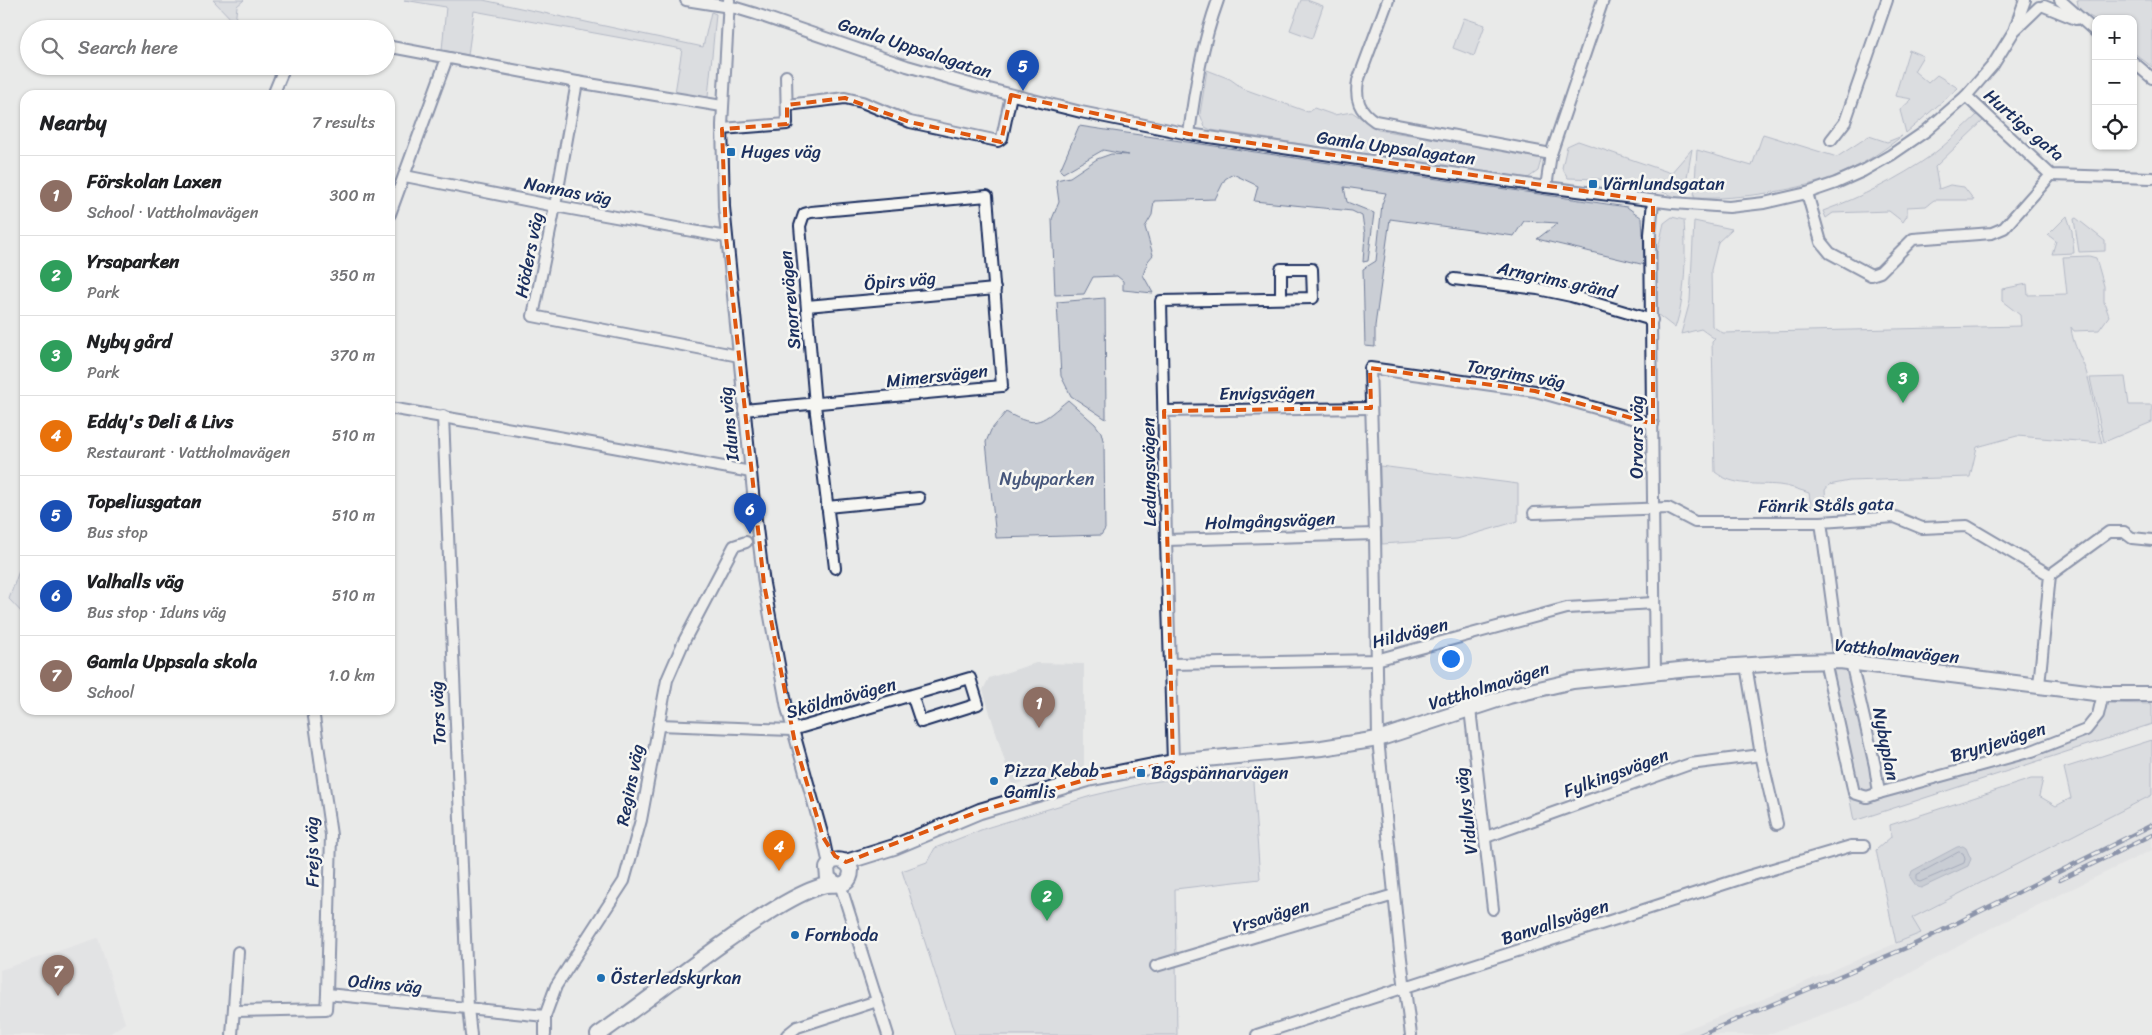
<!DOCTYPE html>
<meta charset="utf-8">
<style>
:root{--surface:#fff;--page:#f2f2f2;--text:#202124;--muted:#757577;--line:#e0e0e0;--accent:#1f6fb2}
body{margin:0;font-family:Sriracha,sans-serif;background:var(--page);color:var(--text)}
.controls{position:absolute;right:15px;top:15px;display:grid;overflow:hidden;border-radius:10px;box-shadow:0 1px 4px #0004}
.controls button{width:45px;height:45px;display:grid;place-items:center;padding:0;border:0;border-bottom:1px solid var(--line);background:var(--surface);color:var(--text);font:25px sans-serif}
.you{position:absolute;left:1450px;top:658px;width:18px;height:18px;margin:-12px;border:4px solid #fff;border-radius:50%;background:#1a73e8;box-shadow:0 0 0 8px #1a73e833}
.badge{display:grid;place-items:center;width:32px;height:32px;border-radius:50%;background:var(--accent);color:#fff;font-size:16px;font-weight:700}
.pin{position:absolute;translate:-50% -41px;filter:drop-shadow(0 1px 2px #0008)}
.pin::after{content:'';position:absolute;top:26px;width:18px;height:15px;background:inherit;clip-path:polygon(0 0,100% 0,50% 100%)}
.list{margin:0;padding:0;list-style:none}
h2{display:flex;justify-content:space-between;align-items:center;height:65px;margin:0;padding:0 20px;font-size:21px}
h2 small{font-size:16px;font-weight:400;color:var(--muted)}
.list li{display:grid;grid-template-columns:32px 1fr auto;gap:15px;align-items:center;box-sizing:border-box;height:80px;padding:0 20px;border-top:1px solid var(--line)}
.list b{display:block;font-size:19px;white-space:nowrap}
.list p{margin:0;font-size:16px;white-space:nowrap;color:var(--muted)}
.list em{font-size:16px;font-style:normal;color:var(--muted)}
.icon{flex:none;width:28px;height:28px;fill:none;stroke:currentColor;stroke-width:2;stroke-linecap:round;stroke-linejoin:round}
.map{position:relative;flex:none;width:2152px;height:1035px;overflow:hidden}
.search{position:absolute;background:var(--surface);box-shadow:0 1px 4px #0004;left:20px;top:20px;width:375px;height:55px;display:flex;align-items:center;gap:12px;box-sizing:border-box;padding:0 18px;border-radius:28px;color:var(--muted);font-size:19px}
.panel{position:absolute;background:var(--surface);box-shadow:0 1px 4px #0004;left:20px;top:90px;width:375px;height:625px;border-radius:15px}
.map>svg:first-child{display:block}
.built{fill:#dadcde}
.green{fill:#caced5;stroke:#727e9a}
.water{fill:#a2aaba;stroke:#6c7995}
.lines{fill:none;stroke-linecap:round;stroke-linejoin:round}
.shore{stroke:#516083;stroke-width:1}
.minor-casing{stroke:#1b2f5e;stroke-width:14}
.major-casing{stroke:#1b2f5e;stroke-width:18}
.minor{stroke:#f6f6f2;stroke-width:10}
.major{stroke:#f6f6f2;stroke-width:14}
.rail-casing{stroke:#1b2f5e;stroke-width:4.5}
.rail{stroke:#f6f6f2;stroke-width:2.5;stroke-dasharray:8;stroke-linecap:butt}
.marked{fill:none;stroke:#de5710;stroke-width:4;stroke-dasharray:10 6;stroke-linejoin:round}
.poi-dot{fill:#1f6fb2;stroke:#f6f6f2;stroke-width:2}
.labels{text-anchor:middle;stroke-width:5;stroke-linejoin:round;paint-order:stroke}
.street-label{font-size:18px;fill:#1b2f5e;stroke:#f6f6f2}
.poi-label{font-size:18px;fill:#1b2f5e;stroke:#f6f6f2;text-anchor:start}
.park-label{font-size:18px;fill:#47577c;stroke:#f6f6f2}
</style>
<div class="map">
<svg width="2152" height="1035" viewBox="0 0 2152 1035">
<rect width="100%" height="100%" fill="#e9eae9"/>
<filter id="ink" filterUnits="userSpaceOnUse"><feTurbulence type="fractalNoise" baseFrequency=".02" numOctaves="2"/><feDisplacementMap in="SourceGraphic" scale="10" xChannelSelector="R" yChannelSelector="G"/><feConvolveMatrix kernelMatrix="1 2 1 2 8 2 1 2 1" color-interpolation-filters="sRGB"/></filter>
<g filter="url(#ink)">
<g class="built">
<path d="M1036,663L1084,664V767L1012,785L983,690L989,678Z"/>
<path d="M2152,795V850L1991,928L1862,1000L1766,1035H1672L1789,989L1920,933L1912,918Z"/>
<path d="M98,938L125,1023L108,1035H0V970Z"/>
</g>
<g class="green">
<path d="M213,0H244L237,6L235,23Z"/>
<path d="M404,0H483L703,47L711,12L716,14L708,97L675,93L682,49L474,11L468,55L442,50L446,7Z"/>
<path d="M1301,0H1307L1323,6L1312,38L1290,30Z"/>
<path d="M2077,0H2152V67L2133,52V19L2096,20L2079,10Z"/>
<path d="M1464,18L1485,25L1474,56L1453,48Z"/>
<path d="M1909,50L1923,56L1914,71L1928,83L1937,75L1958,88L1906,133L1900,110L1912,99L1895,96Z"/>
<path d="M1207,70L1230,79L1244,89L1308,112L1314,108L1334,115L1352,112L1378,130L1535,154L1541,160L1538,171L1528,178L1515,177L1211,130L1205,127L1200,114Z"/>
<path d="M1978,114L1985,119L1935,167L1939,189L1950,185L1964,187L1974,200H1934L1926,206L1907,207V216L1903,222L1889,211L1833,213L1826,218L1823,211C1861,197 1898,179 1932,155C1948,143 1963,128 1978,114Z"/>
<path d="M1079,126L1627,207L1642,218L1645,265L1537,239L1558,223L1524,221L1514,236L1390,219L1375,326V347L1365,346L1363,269L1376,261L1382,204L1386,193L1344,187L1347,202L1374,213L1368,261L1363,262L1365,234L1362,216L1352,211L1254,201L1258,186L1233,174L1225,179L1215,199L1154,201L1152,215L1145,227L1153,255L1148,261L1143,275L1153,293L1123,290V281L1117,276L1093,277L1084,294L1055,295L1052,219L1059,202L1056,180L1070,177L1097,159L1111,154L1129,155L1103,150L1063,173L1060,170Z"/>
<path d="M1763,134L1837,157L1869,136L1887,142L1902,136C1884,150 1864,164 1843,173C1804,190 1737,200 1694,198L1697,150L1752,166Z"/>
<path d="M1578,141L1671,173L1692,149L1683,200L1663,192L1629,188L1599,179L1568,178L1562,168L1567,146Z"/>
<path d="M2067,216L2072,231L2074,253L2052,254L2056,241L2048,235Z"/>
<path d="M1672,217L1684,220C1686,253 1686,297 1675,328L1657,314V253L1664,223Z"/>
<path d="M2076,218L2105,241V251L2079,252L2074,219Z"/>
<path d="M1694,221L1732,229L1718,242L1711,270L1712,326L1723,333L2021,326L2020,315L2002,301V289L2027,284L2028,295L2067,294L2063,257L2089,256L2096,258L2104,286V302L2109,316L2099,330L2074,331L2071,327C2072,345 2084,361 2088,378C2094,399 2095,421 2102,443L2017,436L1977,447L1970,477L1849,481L1829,485L1825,490L1826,502L1811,507L1809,493C1800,490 1789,486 1779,485C1757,483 1734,487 1715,472L1712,342L1715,339L1701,329L1681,334L1690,301Z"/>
<path d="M1105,298L1106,413V419L1071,396L1061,376L1057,302Z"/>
<path d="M2125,377L2129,405H2152V422L2104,442L2090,378Z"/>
<path d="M1068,400L1095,424L1101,432L1104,444L1105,529L1101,535L996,538L986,442L991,430L1006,412C1038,430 1042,421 1068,400Z"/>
<path d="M1380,466L1518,484V521L1457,539L1382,544Z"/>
<path d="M25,554V616L9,599Z"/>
<path d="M1825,661L1851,662L1879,793L2086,730L2101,703L2152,704V724L1854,821L1849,795L1854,793Z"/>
<path d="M2152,740V795L1912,918L1921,933L1896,943L1876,850L1891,837L1890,825L2031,779H2043L2039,796L2056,806L2071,798L2064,768Z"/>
<path d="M1252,768L1260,879L1175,889L1177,1035H955L902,871L927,862L935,848L986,828L1091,796L1145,783Z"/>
</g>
<path class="water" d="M1963,846L1966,848L1971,859L1968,866L1921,888L1917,887L1910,877L1912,871L1957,847Z"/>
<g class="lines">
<path class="shore" d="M1959,852L1963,853L1965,859L1964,863L1920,882L1917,881V875Z"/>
<defs>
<g id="minor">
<path d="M686,0L736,8L756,14L907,66L977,86L1081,112L1189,134L1546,187L1673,203L1729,207L1764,203L1807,193L1836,183L1863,171L1891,155L1926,131L1966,96L1993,65L2014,31L2039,7"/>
<path d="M729,0L722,125L724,207L755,512L764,584L787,708L823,837L829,865"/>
<path d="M1388,0L1358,81C1355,99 1359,111 1375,121L1551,154"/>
<path d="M2060,0L2096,32"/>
<path d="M2044,6L2076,19"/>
<path d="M2015,28L2025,0"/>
<path d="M386,46L577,82L722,106"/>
<path d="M2133,62L2152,78"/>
<path d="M577,82L555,206L533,316L739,356"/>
<path d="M273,95L285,66"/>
<path d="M1966,96L2051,175L2152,178"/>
<path d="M787,105L845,98L862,102L910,122L998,141L1002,138L1011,95"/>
<path d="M722,129L787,124L786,76"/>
<path d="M1189,134C1195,88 1202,44 1218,0"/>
<path d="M1831,140L1845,122L1887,0"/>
<path d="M405,176L555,206L726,237"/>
<path d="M1546,187L1551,154L1603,0"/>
<path d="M1807,193L1821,242L1830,253L1871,275L1880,272L1913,239L1992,233L2004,228L2051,175"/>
<path d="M1653,201L1650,234L1655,673"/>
<path d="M390,214L447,58"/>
<path d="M1454,279L1538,289L1571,296L1652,320"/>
<path d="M807,306L995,289"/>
<path d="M390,408L547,435L751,472"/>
<path d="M744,410L1002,386L987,196L811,212L804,214L800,226L815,405L835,568"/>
<path d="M1164,411L1371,408"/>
<path d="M443,416L468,1008L471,1035"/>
<path d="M827,507L919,498"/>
<path d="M1534,513L1668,508L1695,522H1821L1895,517L1922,528L1967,526L2050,575L2109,532H2124L2132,538L2152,540"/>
<path d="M1821,522L1840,661"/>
<path d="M1166,540L1375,534"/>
<path d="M1825,661L1854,793L1867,797L1879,793L1875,766L1851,662"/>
<path d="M1170,664L1376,660L1567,608L1654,603"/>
<path d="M1746,665L1761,755L1777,824"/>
<path d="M2039,685L2050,575"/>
<path d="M1470,709L1493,909"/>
<path d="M313,710L331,835L327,994"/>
<path d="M659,725L792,730L912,695L921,722L978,704L970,678L912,695"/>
<path d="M1173,762L1166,540L1161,301L1313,298L1312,269H1281V298"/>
<path d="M1879,793L2032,751L2086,730L2098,715L2103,694"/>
<path d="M1486,837L1690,764L1761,755"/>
<path d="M840,884L888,1035"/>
<path d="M1156,966L1394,895"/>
<path d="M234,1011L326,1009L327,994L545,1016"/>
<path d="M232,1035L238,952"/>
<path d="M545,1035V1016L556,986L624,881L641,820L667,680L684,641L734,546L746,542"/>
<path d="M787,1035L797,1027L877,1001"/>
<path d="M1257,1035L1749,876L1851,846H1864"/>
<path d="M1411,1035L1400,951L1378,739L1375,534L1370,368L1535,391L1653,424"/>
</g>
<g id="major">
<path d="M846,862L894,847L980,811L1088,779L1173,762L1322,748L1378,739L1509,696L1573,681L1689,669L1796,662L1840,661L2103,694H2152"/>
<path d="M598,1035C659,993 715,945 778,907C793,898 809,889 826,885C832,884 839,886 845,883C850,880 851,875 851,870C848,861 840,858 831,862L827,868L828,878L836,884"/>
</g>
</defs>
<use href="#minor" class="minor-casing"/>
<use href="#major" class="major-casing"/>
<use href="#minor" class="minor"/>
<use href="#major" class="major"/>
<defs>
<g id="rail">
<path d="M2060,880L2152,835"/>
<path d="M1700,1035L1913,945L2152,825"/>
</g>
</defs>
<use href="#rail" class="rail-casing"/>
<use href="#rail" class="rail"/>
</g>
</g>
<path d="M0 0H2152V1035H0ZM1011,95L1189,134L1653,201V424L1535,391L1370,368L1371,408L1164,411L1173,762L1088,779L980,811L846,862L835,856L823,837L795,743L764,584L726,237L722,129L787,124V105L845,98L910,122L1001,142Z" fill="#e9eae9" fill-opacity=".55" fill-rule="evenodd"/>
<path class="marked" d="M1011,95L1189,134L1653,201V424L1535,391L1370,368L1371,408L1164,411L1173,762L1088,779L980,811L846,862L835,856L823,837L795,743L764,584L726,237L722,129L787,124V105L845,98L910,122L1001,142Z"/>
<g class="poi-dot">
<rect x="726" y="147" width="10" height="10" rx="2.5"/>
<rect x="1588" y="179" width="10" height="10" rx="2.5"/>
<rect x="1136" y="768" width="10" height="10" rx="2.5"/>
<circle cx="994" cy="781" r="5"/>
<circle cx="795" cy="935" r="5"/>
<circle cx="601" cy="978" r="5"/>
</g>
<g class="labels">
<g class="street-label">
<text transform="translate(915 48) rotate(18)" y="6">Gamla Uppsalagatan</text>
<text transform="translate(2024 125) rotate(41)" y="6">Hurtigs gata</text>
<text transform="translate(1396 148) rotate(8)" y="6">Gamla Uppsalagatan</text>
<text transform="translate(568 191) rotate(11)" y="6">Nannas väg</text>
<text transform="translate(529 255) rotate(-79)" y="6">Höders väg</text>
<text transform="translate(1557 280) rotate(12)" y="6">Arngrims gränd</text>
<text transform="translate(900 281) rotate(-5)" y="6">Öpirs väg</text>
<text transform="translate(790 300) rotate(-95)" y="6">Snorrevägen</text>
<text transform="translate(1516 374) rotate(10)" y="6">Torgrims väg</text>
<text transform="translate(937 376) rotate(-6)" y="6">Mimersvägen</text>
<text transform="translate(1267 393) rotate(-1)" y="6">Envigsvägen</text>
<text transform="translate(729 424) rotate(-96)" y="6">Iduns väg</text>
<text transform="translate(1637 437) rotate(-90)" y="6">Orvars väg</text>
<text transform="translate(1149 472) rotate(-91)" y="6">Ledungsvägen</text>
<text transform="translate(1826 505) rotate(-1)" y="6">Fänrik Ståls gata</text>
<text transform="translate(1270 521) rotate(-2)" y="6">Holmgångsvägen</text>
<text transform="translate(1410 633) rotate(-14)" y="6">Hildvägen</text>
<text transform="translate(1897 651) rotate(6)" y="6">Vattholmavägen</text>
<text transform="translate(1489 686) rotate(-17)" y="6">Vattholmavägen</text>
<text transform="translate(841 698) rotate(-15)" y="6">Sköldmövägen</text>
<text transform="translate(438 713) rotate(-93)" y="6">Tors väg</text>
<text transform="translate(1998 742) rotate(-17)" y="6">Brynjevägen</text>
<text transform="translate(1886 744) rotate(79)" y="6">Nybyplan</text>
<text transform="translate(1616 773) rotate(-20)" y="6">Fylkingsvägen</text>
<text transform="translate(630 785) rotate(-79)" y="6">Regins väg</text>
<text transform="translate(1466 811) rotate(-97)" y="6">Vidulvs väg</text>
<text transform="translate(312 852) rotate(-91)" y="6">Frejs väg</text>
<text transform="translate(1271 916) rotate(-17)" y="6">Yrsavägen</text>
<text transform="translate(1555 922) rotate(-18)" y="6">Banvallsvägen</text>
<text transform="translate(385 984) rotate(5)" y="6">Odins väg</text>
</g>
<g class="poi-label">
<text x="741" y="158">Huges väg</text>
<text x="1603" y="190">Värnlundsgatan</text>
<text x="1004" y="777">Pizza Kebab<tspan x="1004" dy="21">Gamlis</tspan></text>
<text x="1151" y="779">Bågspännarvägen</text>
<text x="805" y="941">Fornboda</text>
<text x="611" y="984">Österledskyrkan</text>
</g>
<g class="park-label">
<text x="1047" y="485">Nybyparken</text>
</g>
</g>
</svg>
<div class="controls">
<button>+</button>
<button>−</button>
<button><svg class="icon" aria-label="locate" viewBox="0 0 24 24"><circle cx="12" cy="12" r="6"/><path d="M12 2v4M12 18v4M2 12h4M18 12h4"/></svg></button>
</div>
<div class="you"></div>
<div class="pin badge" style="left:1039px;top:728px;background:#8d6e63">1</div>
<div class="pin badge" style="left:1047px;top:921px;background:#2e9e5b">2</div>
<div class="pin badge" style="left:1903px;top:403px;background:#2e9e5b">3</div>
<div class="pin badge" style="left:779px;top:871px;background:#e8710a">4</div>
<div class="pin badge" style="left:1023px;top:91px;background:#1a4fb4">5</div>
<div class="pin badge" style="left:750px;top:534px;background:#1a4fb4">6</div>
<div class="pin badge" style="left:58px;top:996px;background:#8d6e63">7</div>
<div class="search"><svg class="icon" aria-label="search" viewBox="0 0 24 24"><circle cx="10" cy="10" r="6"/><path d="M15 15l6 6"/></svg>Search here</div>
<section class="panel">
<h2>Nearby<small>7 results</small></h2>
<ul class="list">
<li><span class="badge" style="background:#8d6e63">1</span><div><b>Förskolan Laxen</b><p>School · Vattholmavägen</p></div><em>300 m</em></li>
<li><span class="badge" style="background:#2e9e5b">2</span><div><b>Yrsaparken</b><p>Park</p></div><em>350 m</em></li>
<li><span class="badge" style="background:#2e9e5b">3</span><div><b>Nyby gård</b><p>Park</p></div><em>370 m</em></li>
<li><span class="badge" style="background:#e8710a">4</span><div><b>Eddy's Deli &amp; Livs</b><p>Restaurant · Vattholmavägen</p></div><em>510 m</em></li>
<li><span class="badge" style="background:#1a4fb4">5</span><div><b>Topeliusgatan</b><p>Bus stop</p></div><em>510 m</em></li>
<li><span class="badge" style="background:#1a4fb4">6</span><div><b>Valhalls väg</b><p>Bus stop · Iduns väg</p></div><em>510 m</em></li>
<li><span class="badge" style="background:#8d6e63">7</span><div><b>Gamla Uppsala skola</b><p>School</p></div><em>1.0 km</em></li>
</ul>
</section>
</div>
